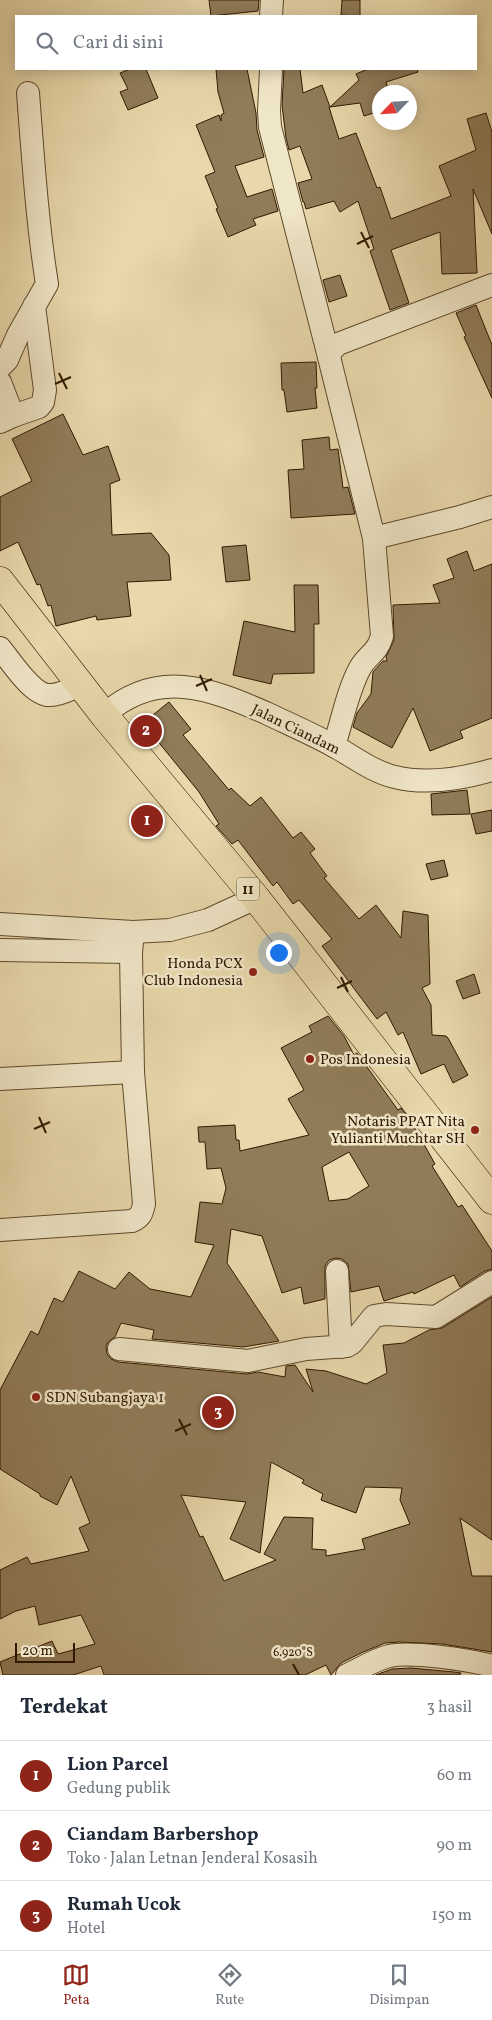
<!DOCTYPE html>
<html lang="id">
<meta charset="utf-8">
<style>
:root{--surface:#fff;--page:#f2f2f3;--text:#1f2937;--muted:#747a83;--line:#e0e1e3;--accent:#8f2418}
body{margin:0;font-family:Vollkorn,serif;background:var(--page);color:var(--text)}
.compass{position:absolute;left:372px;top:85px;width:45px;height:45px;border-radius:50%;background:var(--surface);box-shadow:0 2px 12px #0003;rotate:245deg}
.scale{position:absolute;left:15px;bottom:12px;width:60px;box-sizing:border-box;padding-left:5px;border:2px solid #301900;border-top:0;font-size:14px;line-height:18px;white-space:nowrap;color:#301900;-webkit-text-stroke:4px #f0e6c8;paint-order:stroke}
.you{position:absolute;left:278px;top:952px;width:18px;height:18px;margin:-12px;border:4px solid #fff;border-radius:50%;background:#1a73e8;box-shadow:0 0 0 8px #1a73e833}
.badge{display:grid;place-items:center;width:32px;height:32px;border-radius:50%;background:var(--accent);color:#fff;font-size:16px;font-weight:700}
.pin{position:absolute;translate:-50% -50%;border:2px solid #fff;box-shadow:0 1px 5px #0006}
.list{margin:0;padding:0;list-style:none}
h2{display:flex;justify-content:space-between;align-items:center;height:65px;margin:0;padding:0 20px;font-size:21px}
h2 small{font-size:16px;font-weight:400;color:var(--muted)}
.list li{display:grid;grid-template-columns:32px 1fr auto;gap:15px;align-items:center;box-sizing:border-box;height:70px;padding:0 20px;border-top:1px solid var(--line)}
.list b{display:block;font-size:19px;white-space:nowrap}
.list p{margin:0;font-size:16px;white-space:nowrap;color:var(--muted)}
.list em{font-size:16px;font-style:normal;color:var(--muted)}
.icon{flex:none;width:28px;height:28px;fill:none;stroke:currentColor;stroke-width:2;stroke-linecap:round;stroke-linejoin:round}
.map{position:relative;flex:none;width:492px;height:1675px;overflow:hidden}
.search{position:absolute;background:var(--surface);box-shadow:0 2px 12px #0003;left:15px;right:15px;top:15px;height:55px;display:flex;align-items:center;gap:12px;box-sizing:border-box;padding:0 18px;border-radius:0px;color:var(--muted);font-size:19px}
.sheet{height:275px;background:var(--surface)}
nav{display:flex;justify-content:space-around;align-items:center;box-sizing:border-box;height:70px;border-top:1px solid var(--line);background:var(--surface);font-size:14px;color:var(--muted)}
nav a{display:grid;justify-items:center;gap:2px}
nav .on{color:var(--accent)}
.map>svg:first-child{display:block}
.building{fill:#907c59;stroke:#301900;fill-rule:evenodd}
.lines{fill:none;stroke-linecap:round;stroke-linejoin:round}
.minor-casing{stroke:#5e492b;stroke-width:24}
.highway-casing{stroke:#301900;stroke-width:29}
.minor{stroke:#f0e6c8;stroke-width:22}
.highway{stroke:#e8d8ab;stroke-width:28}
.ticks{fill:none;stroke:#301900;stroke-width:2}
.poi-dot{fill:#8f2418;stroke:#f0e6c8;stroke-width:2}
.labels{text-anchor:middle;stroke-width:5;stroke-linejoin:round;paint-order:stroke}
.shield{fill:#f0e6c8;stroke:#6a563c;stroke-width:1}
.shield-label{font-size:14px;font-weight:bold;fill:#301900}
.street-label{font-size:15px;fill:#301900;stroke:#f0e6c8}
.poi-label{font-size:15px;fill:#301900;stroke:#f0e6c8;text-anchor:end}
.ticks-label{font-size:12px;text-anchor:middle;fill:#301900;stroke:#f0e6c8;stroke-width:5;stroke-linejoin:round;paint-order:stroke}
</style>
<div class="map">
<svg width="492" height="1675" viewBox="0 0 492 1675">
<rect width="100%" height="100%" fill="#e8d8ab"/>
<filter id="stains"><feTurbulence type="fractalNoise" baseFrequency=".004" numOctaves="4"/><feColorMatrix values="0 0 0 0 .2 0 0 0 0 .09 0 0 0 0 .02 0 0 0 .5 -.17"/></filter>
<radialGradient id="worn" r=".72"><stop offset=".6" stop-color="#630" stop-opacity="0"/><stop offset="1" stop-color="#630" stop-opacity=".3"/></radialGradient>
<g class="building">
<path d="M209,0H259L258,11L211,16Z"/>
<path d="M342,0H360V16L341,15Z"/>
<path d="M130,69H146L158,98L128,110L120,92L128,89L120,73Z"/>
<path d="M216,69H247L256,113L257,130L264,157L235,166L247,197L272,189L278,211L253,219L256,225L228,237L216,209L218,208L205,176L215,172L196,125L219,115L221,121V115L224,113L218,92Z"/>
<path d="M284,69H300L303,93L322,85L330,107H329L339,139L356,133L377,188L380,187L391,219L451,196L439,166L476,150L467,119L486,113L492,132V234L473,189L477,273L442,274L440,232L391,250L409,303L390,310L370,251L374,249L358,201L340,212L334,201L306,209L304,202H303L298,183L312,179L300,146L289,150L286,138L282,105Z"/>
<path d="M368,69H417L418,72L386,82L389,92H380V111L364,116L360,103L330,107L359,80L356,74Z"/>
<path d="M340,275L347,296L329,302L323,280Z"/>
<path d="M476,305L492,345V398L464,337L466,336L456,313Z"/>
<path d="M316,362L317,388H315L317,408L287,412L284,390H282L281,363Z"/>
<path d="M63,414L83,455L108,446L120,480L110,484L112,535L151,533L169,555L171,580L127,582L131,616L97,620L96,616L56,626L51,605L48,606L40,584L37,585L18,542L0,551V497L32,481L12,439Z"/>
<path d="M329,437L330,450L338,449L343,488L348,487L355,514L291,518L288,470L304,469L302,440Z"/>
<path d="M246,545L250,580L226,582L222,547Z"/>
<path d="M467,551L474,571L492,564V718L460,731L463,738L430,751L413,708L392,748L353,727L357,713L371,694L373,672L383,661H387L386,657L394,640L393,605L440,603L433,585L454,578L447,559Z"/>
<path d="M294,585H318L319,624H314V673L273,674L271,684L233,675L244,621L295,632Z"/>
<path d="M169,702L191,729L183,735L229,790L231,788L250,806L261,797L293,838L301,832L315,849L310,853L327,876L324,878L359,919L376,905L401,938L403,911L428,915L430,984L422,988L431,1005L432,1035L446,1036L448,1038L468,1075L453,1083L444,1064L421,1074L403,1032L398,1035L386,1012L377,1019L322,946L332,939L299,900L293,904L277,882L273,886L238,840L232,844L216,826L219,824L199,792L143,723Z"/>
<path d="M467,790L470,814L432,815L431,794Z"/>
<path d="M492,810V831L476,834L471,814Z"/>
<path d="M444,860L448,876L431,880L426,864Z"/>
<path d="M474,974L480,993L463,999L456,981Z"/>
<path d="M328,1016L344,1036L354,1055L357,1053L398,1110L401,1108L412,1123L435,1164L432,1166L458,1207L462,1205L492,1251V1269L485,1271L460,1287L454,1275L414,1294L413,1292L384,1301L379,1286L351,1292L348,1264L342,1259L336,1258L329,1260L325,1266V1299L304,1304L301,1287L282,1293L262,1236L231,1229L227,1263L279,1341L243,1347L152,1339L154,1330L121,1323L115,1337L108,1342L106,1347L107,1354L111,1359L118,1362L247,1374L258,1372L285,1377L286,1366L295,1365L313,1392L306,1369L326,1371L366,1384L387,1373L383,1345L404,1343L429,1330L442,1328L492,1297V1540L460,1518L472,1576H492V1652L442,1644L399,1642L385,1643L361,1653L341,1663L331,1675L326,1665L305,1675H104L101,1666L73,1675H3L0,1662L52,1641L58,1654L95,1644L81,1615L39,1625L35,1606L16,1611L0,1619V1570L27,1557L31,1564L89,1551L79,1528L90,1523L71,1476L57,1505L40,1496V1494L0,1469V1390L31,1331L38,1335L54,1298L63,1302L79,1271L115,1289L129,1272L150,1289L191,1297L214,1245L195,1242L200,1202L222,1204L226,1188L221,1168L207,1169L205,1142H199L198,1127L235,1125L236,1140H239L240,1151L309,1135L288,1099L304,1090L281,1048L312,1032L309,1026ZM349,1152L369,1186L348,1199L329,1201L322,1167ZM271,1462L304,1480L302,1483L323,1494L321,1500L356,1513L365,1487L402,1488L400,1500L410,1524L362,1539L365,1549L326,1556V1550L312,1549L313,1518L284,1517L264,1554L276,1560L224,1581L203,1536L200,1537L181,1495L246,1502L230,1539L260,1553Z"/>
<path d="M411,1668L454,1672L461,1673L460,1675H376L392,1669Z"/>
</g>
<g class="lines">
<defs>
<g id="minor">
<path d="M271,16L272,0"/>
<path d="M271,69L269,111L270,127L329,357"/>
<path d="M0,367L7,360L18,335L47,284C37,221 33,157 28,93"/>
<path d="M0,382L13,416L0,422"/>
<path d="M13,416L39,407L43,402L45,390L34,306"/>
<path d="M374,538L460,517L492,507"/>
<path d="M0,648C11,661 33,697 51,695C61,695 72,688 81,685"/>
<path d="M104,715C157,668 209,688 266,713C289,724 312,734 334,746C354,757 373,772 395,777C427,785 461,779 492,770"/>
<path d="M334,746C342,721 348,690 360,668C368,654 377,654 382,636L374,538L329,357L332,350L338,344L492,285"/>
<path d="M0,924L133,932L170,930L208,920L256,898"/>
<path d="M0,950L131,952"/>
<path d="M0,1079L133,1072"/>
<path d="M0,1230L132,1221C141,1217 142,1213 144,1204L133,1072L131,952L133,932"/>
<path d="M337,1271L341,1347"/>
<path d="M119,1349L248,1361L306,1349L347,1346L352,1343L374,1316L386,1314L436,1317L492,1282"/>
<path d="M347,1675C360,1669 374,1660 389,1656C411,1651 470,1660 492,1666"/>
</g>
<path id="highway" d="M0,581L104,715L256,898L492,1200"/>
</defs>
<use href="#minor" class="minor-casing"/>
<use href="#highway" class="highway-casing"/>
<use href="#minor" class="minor"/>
<use href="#highway" class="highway"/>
</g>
<path class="ticks" d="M361,232L369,248M357,244L373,236M59,373L67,389M55,384L71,377M200,675L207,691M196,686L212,679M341,977L348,992M337,988L352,981M39,1117L46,1133M34,1129L50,1122M179,1419L187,1435M175,1431L191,1424M293,1664L299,1675"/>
<g class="poi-dot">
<circle cx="253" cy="972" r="5"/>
<circle cx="310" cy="1059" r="5"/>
<circle cx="475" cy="1130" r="5"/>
<circle cx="36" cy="1397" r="5"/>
</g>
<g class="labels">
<rect class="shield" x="237" y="877.5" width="22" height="23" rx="4"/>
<g class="shield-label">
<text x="248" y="894">11</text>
</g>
<g class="street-label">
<text transform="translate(296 729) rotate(26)" y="5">Jalan Ciandam</text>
</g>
<g class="poi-label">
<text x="243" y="968">Honda PCX<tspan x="243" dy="17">Club Indonesia</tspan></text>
<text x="320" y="1064" text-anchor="start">Pos Indonesia</text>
<text x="465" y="1126">Notaris PPAT Nita<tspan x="465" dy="17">Yulianti Muchtar SH</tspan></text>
<text x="46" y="1402" text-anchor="start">SDN Subangjaya 1</text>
</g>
</g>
<g class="ticks-label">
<text x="293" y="1656">6.920°S</text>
</g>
<rect width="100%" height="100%" filter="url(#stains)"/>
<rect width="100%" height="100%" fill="url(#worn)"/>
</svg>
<svg class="compass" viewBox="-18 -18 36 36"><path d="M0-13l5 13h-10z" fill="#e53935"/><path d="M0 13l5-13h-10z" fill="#747a83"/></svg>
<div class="scale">20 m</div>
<div class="you"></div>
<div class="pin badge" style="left:147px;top:821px">1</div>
<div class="pin badge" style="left:146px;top:731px">2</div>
<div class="pin badge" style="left:218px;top:1412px">3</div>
<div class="search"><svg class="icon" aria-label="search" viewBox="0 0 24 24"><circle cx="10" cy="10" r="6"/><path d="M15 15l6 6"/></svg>Cari di sini</div>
</div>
<section class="sheet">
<h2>Terdekat<small>3 hasil</small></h2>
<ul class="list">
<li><span class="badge">1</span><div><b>Lion Parcel</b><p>Gedung publik</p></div><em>60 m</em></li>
<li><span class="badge">2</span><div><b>Ciandam Barbershop</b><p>Toko · Jalan Letnan Jenderal Kosasih</p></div><em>90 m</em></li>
<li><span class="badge">3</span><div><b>Rumah Ucok</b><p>Hotel</p></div><em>150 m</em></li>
</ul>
</section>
<nav>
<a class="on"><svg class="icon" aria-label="map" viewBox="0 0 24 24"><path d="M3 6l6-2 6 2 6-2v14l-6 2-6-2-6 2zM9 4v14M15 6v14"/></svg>Peta</a>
<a><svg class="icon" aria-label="directions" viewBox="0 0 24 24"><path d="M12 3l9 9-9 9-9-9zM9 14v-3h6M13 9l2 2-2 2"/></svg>Rute</a>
<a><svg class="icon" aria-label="saved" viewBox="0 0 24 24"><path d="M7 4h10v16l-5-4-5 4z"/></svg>Disimpan</a>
</nav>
